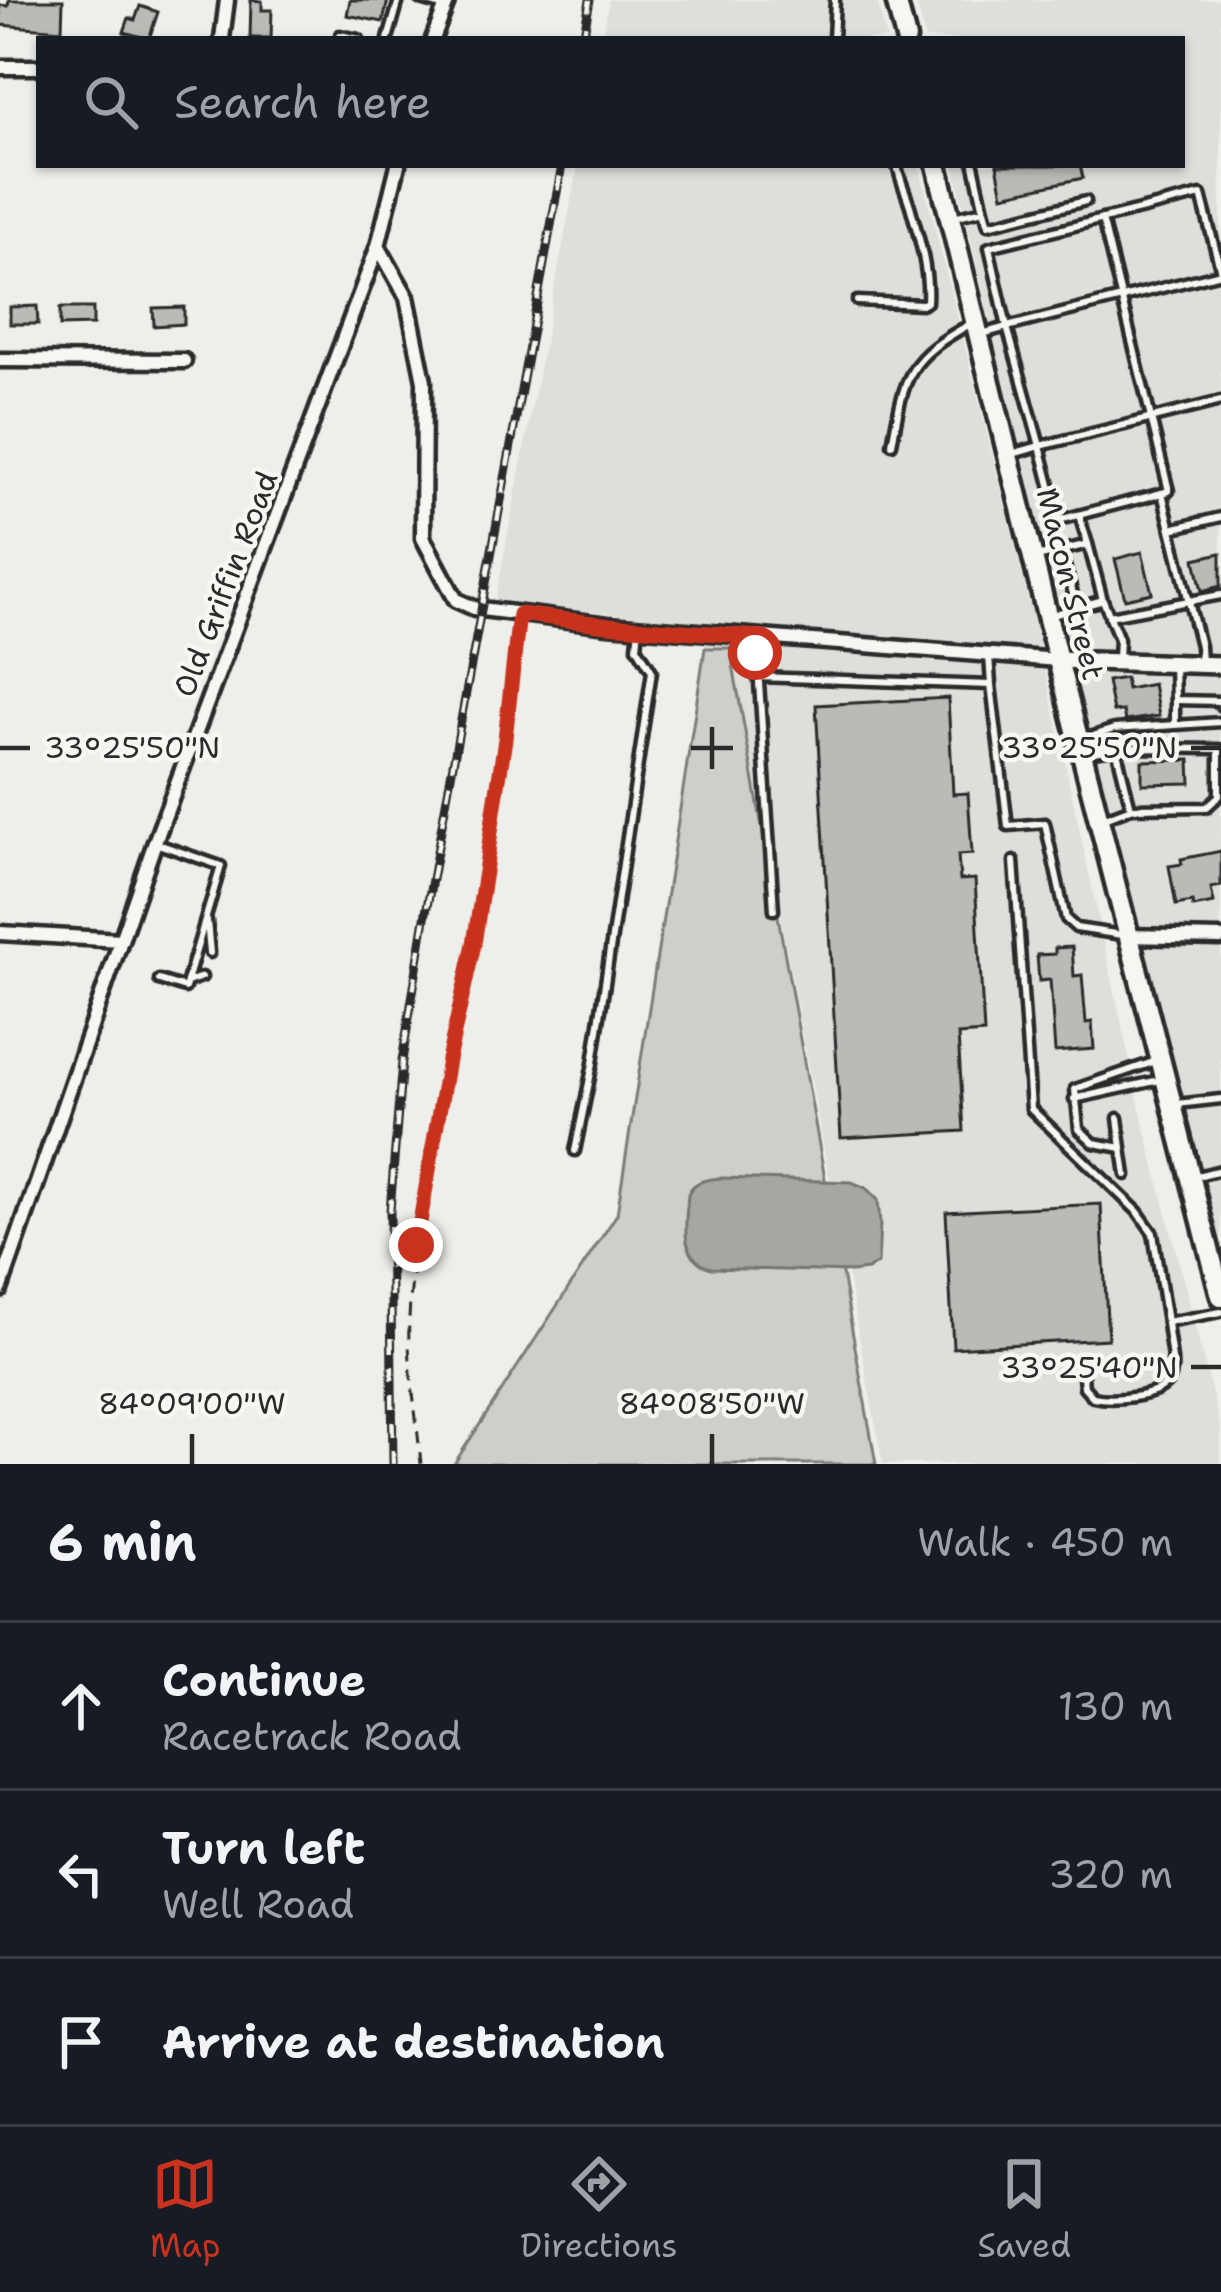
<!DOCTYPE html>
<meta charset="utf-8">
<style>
:root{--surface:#171b24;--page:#242831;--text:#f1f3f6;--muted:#9ea1a6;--line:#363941;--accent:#c8321e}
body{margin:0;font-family:"Shantell Sans",sans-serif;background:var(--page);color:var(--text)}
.stop{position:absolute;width:36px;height:36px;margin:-27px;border:9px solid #c8321e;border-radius:50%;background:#fff}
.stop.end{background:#c8321e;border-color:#fff;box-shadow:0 3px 12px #0008}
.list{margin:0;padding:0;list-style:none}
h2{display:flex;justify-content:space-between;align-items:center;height:156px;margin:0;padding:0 48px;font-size:51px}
h2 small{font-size:39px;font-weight:400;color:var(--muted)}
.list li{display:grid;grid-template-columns:78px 1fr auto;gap:36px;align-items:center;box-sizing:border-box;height:168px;padding:0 48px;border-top:3px solid var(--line)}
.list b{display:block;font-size:45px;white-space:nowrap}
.list p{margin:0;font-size:39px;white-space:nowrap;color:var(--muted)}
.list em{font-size:39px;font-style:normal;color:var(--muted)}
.icon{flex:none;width:66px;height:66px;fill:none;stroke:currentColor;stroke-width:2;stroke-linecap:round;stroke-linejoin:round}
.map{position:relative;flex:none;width:1221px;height:1464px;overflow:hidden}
.search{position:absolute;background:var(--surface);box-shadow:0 3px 9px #0004;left:36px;right:36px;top:36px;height:132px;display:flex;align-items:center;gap:30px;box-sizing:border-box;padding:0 42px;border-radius:0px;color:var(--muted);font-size:45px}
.sheet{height:660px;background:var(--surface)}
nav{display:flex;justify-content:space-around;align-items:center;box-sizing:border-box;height:168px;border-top:3px solid var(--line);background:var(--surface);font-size:33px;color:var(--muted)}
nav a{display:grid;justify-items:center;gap:6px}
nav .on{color:var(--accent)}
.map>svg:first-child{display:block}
.built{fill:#dededb}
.green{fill:#cececa;stroke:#7c7c7a;stroke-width:3}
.water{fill:#a6a6a3;stroke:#757573;stroke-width:3}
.building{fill:#babab7;stroke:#2b2b2b;stroke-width:3}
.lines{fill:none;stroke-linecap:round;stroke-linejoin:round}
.service-casing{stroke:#2b2b2b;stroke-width:15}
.minor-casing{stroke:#2b2b2b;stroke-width:21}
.tertiary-casing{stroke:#2b2b2b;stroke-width:24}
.primary-casing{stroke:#2b2b2b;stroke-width:27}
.path{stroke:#2b2b2b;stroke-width:3;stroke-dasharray:12 9;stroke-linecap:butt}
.service{stroke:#f6f6f2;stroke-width:6}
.minor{stroke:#f6f6f2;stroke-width:12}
.tertiary{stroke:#f6f6f2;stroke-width:15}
.primary{stroke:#f6f6f2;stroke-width:18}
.rail-casing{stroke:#2b2b2b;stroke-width:9}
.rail{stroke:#f6f6f2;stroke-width:4.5;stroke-dasharray:14;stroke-linecap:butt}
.route{stroke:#c8321e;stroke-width:15}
.ticks{fill:none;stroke:#2b2b2b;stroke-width:4.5}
.labels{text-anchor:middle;stroke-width:9;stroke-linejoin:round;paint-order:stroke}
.street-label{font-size:30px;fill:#2b2b2b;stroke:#f6f6f2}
.ticks-label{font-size:30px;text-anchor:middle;fill:#2b2b2b;stroke:#f6f6f2;stroke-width:9;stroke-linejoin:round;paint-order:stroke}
</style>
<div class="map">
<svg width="1221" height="1464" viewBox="0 0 1221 1464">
<rect width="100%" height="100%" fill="#eeeeea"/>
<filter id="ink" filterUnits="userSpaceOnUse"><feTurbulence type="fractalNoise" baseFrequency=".00833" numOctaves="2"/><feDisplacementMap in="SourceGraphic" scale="24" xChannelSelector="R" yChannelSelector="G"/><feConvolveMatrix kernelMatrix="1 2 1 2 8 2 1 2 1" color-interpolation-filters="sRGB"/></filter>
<g filter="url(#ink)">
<g class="built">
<path d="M609,0H877L887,39H602Z"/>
<path d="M916,0H1221V1250L1176,1081L1024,471L954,165H1182V39H925Z"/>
<path d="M578,165H919L1034,620L1139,1104L1221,1429V1464H883L730,649L705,648L708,623L495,602Z"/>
</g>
<path class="green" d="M705,648H730L876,1464H454L617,1214Z"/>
<path class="water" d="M723,1178L852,1182L866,1188L878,1200L880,1223L878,1263L867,1270L851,1272L711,1268C678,1258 686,1222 688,1194C693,1180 710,1179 723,1178Z"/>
<g class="building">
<path d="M9,0H63L62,30L0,25V5L8,6Z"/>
<path d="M251,0L262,1V10H272L271,38H250Z"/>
<path d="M350,0H388L383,22L347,15Z"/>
<path d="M140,6L158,12L149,39L124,32L129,18L135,20Z"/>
<path d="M997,165H1080L1083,178L1003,195Z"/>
<path d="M37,306L38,324H10V307Z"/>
<path d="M184,307V324L154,326L153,308Z"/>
<path d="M60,308H93V325L60,326Z"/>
<path d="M1142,552L1152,593L1125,599L1115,559Z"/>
<path d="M1221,553V586L1202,591L1195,559Z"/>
<path d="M1125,678L1127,689L1153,684L1159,716L1125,721L1123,711L1113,712L1107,681Z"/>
<path d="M948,698L953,794L968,793L972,854L958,855L960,880L975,879L984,1033L958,1035L964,1131L841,1138L816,705Z"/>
<path d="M1190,760L1191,783L1142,784V761Z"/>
<path d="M1221,851V886L1211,888L1214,903L1193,907L1192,902L1176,905L1169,866L1182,864L1181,859Z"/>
<path d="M1072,947L1074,976L1082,975L1086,1023L1092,1022L1094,1049L1055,1052L1050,980L1039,981L1037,955L1055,954V948Z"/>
<path d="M1101,1204L1108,1339L953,1348L946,1212Z"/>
</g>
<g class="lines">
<defs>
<g id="service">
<path d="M421,0L442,6"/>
<path d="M340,39V35L359,39"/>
<path d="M388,39L399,0"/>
<path d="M833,39L835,0"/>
<path d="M984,210L988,225L1086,201"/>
<path d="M953,217L984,210L974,165"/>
<path d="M1102,219L1169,491L1162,493"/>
<path d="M1221,273L1007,327L1040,446L1221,401"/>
<path d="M857,301L923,304L927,302C929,273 920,240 912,213C908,196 900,182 897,165"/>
<path d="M982,334L1007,327L989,247L1201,195L1221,272"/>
<path d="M892,444C905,374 907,359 972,323"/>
<path d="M1012,454L1040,446L1059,520L1162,493L1200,646L1201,664"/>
<path d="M1079,515L1088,544"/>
<path d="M1171,529L1221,517"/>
<path d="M1061,551L1077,608"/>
<path d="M1037,557L1088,544L1103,600L1119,639L1118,658"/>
<path d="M1049,616L1103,600"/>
<path d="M1109,616L1221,595"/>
<path d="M756,637L774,910"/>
<path d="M989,655L991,685"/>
<path d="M1174,665L1175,700L1221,701V706"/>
<path d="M757,677L991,685L1008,826L1045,823L1066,919L1076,928L1122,935"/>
<path d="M1175,700V725"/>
<path d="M1081,740L1114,729L1221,722"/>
<path d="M1116,748L1131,808"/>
<path d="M1085,753L1121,748L1219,749V796L1207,807L1131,808L1102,819"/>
<path d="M158,844L221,866L185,988L159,980"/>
<path d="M1014,861L1031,1109L1138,1212L1153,1233L1167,1322"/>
<path d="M207,921L210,953"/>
<path d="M187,982L202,977"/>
<path d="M1074,1099L1164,1079"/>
<path d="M1177,1104L1221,1099"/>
<path d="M1118,1118L1122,1148"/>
<path d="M575,1151L593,1063L652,671L637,647L639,627"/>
<path d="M1126,1175L1122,1148L1094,1143L1079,1129L1075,1089L1156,1061"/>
<path d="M1193,1177L1221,1170"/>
<path d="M1082,1366L1084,1387L1093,1397C1107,1400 1119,1399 1133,1397C1187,1390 1171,1365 1167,1322L1221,1312"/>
</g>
<g id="minor">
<path d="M222,39L227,0"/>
<path d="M433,39L448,0"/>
<path d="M0,67H39"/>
<path d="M378,246L407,297L424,381L423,538L456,600L474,608L608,625L1058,660"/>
<path d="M0,360L184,361"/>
<path d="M0,933L121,940"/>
<path d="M1127,936L1221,938"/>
<path d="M0,1290L155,842L378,246L398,165"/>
</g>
<path id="tertiary" d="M1058,660L1221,665"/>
<g id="primary">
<path d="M896,0L906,39"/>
<path d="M937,165L1058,660L1221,1296"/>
</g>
</defs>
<use href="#service" class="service-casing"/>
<use href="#minor" class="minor-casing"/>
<use href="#tertiary" class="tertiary-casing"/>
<use href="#primary" class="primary-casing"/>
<path class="path" d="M421,1464C417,1419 407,1361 409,1318C416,1192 449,1070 474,947C495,843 506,735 518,629"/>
<use href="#service" class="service"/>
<use href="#minor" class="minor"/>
<use href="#tertiary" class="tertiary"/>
<use href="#primary" class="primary"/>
<defs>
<g id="rail">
<path d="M583,39L590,0"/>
<path d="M393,1464L390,1211L402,1061L425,918L562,165"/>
</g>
</defs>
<use href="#rail" class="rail-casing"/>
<use href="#rail" class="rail"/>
</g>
</g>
<g class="lines" filter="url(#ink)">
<path class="route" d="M416,1245L448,1060L474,944L505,739L519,614L608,625L756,637L755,653"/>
</g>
<path class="ticks" d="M712,727V769M0,748H30M691,748H733M1191,748H1221M1191,1367H1221M192,1434V1464M712,1434V1464"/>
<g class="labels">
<g class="street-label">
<text transform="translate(226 584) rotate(-69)" y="10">Old Griffin Road</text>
<text transform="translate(1070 584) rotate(76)" y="10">Macon Street</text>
</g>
</g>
<g class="ticks-label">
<text x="132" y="758">33°25'50"N</text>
<text x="1089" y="758">33°25'50"N</text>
<text x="1089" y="1378">33°25'40"N</text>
<text x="192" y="1414">84°09'00"W</text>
<text x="712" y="1414">84°08'50"W</text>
</g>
</svg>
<div class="stop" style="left:755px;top:653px"></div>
<div class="stop end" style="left:416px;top:1245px"></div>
<div class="search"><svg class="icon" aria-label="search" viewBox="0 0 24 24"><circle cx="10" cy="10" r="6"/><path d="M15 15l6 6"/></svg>Search here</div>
</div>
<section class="sheet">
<h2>6 min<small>Walk · 450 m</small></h2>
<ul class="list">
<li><svg class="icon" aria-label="ahead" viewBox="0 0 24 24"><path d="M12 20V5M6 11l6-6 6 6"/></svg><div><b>Continue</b><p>Racetrack Road</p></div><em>130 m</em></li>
<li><svg class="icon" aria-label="left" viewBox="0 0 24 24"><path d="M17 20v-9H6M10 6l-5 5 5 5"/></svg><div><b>Turn left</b><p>Well Road</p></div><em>320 m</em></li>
<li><svg class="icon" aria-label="arrive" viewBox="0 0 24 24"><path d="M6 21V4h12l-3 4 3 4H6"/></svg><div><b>Arrive at destination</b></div></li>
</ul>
</section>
<nav>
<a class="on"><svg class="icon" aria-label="map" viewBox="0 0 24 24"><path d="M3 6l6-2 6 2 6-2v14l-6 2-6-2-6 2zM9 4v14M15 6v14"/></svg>Map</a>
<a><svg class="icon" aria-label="directions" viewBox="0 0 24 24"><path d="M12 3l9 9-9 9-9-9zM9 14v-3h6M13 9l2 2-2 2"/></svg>Directions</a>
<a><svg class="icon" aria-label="saved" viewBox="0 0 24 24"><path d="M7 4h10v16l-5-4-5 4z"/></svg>Saved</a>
</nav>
